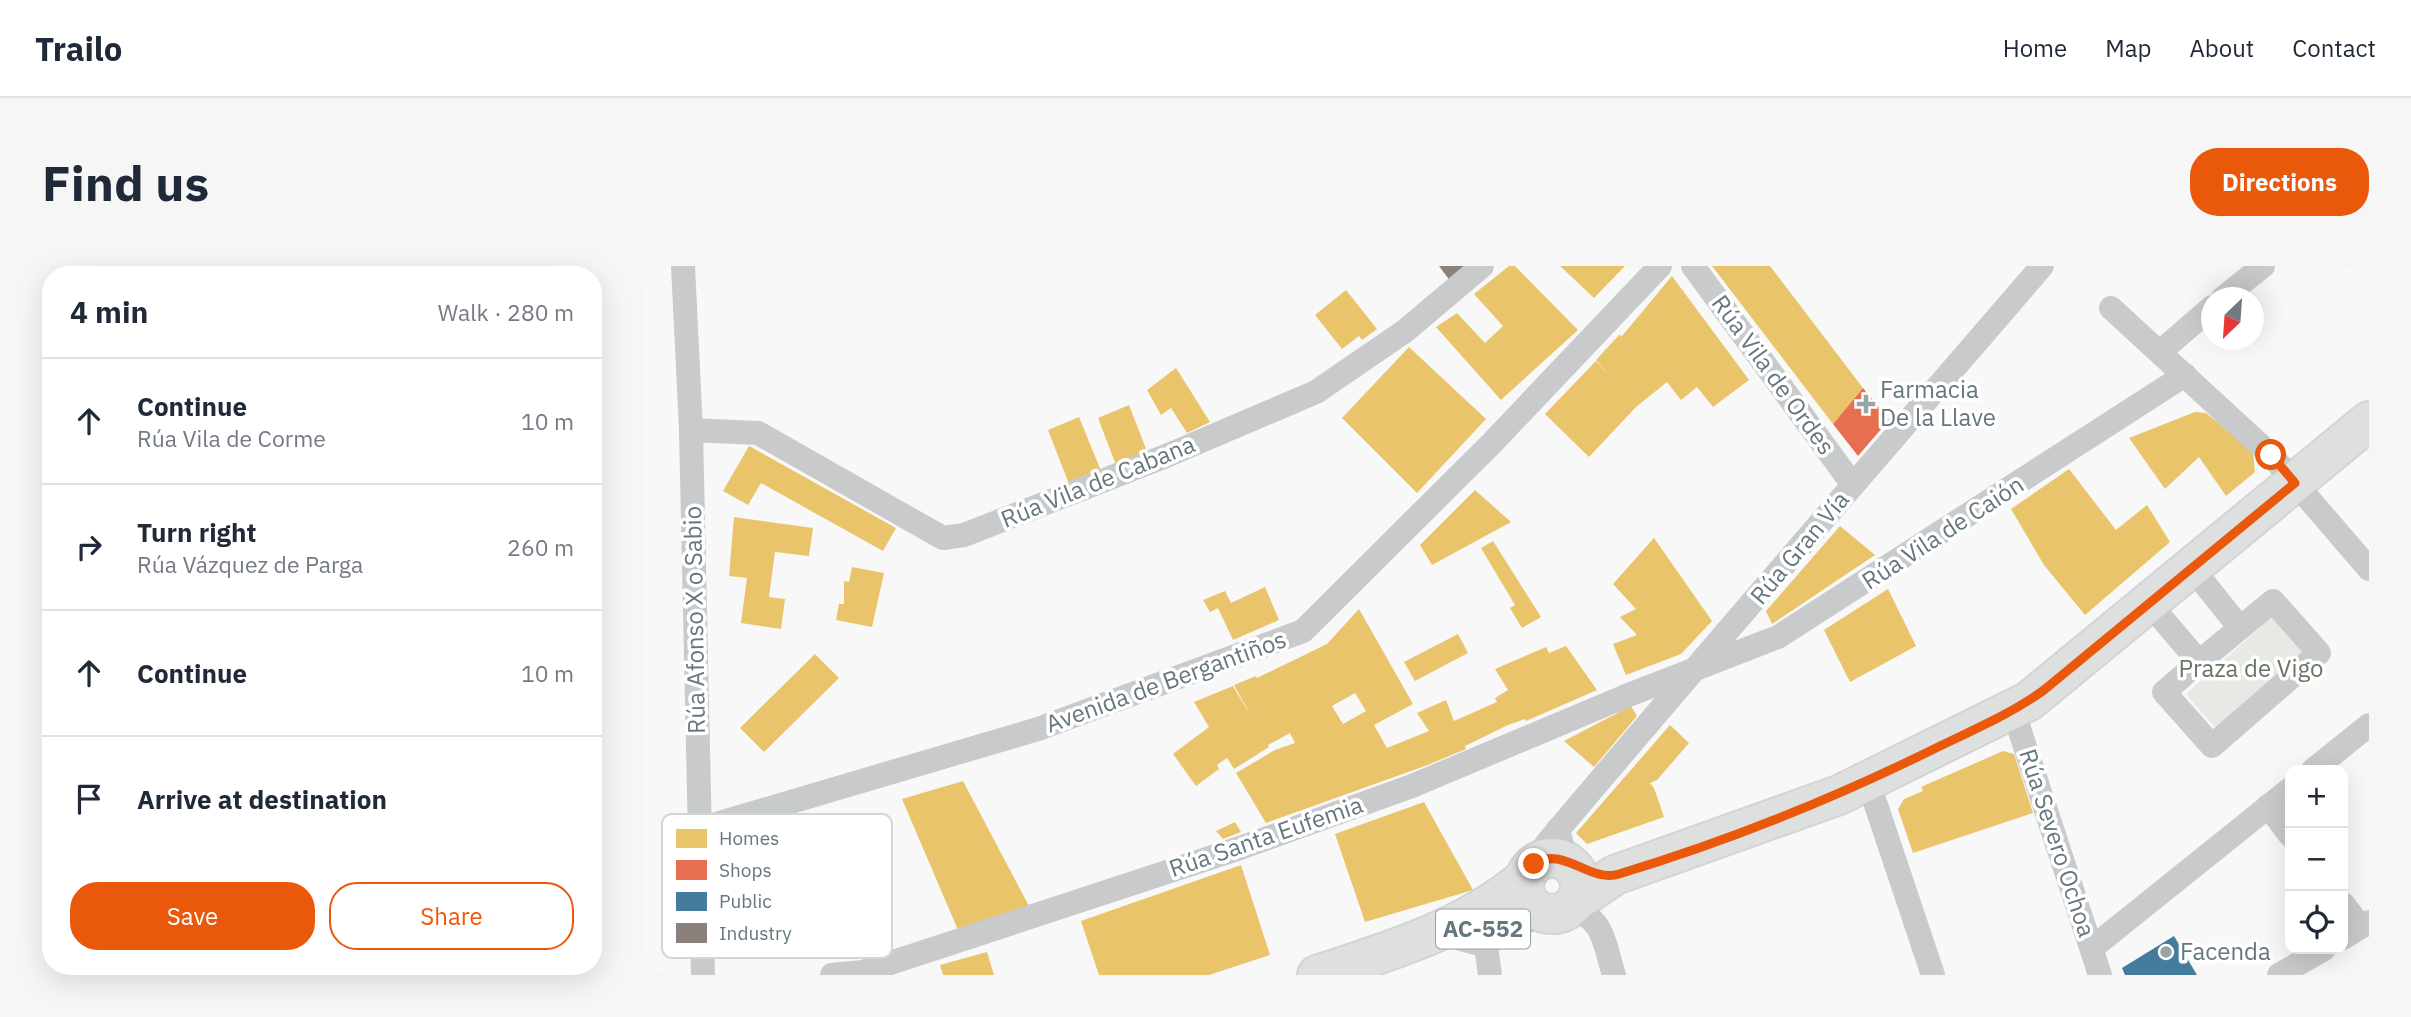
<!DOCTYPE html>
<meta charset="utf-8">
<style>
:root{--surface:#fff;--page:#f6f6f7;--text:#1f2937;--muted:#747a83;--line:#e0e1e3;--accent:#ea580c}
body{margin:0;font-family:"IBM Plex Sans",sans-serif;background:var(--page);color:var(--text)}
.controls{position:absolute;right:21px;bottom:21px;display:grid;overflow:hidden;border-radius:14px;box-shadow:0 7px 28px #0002}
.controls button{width:63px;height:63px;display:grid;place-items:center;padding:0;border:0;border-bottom:2px solid var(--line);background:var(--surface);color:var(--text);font:35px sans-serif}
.compass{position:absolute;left:1557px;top:21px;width:63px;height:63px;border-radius:50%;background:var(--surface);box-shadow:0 7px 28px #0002;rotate:205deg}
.stop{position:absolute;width:21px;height:21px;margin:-16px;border:5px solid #ea580c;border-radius:50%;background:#fff}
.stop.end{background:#ea580c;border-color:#fff;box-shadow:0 2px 7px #0008}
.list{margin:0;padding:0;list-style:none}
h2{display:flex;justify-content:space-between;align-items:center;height:91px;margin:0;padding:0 28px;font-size:30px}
h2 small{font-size:23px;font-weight:400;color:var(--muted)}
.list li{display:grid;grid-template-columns:46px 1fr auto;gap:21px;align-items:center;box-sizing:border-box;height:126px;padding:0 28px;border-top:2px solid var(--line)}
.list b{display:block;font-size:26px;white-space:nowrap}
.list p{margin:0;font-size:23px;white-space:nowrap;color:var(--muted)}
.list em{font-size:23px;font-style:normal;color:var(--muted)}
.actions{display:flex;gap:14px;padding:21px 28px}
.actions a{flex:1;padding:16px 0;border:2px solid var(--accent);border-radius:28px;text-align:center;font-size:24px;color:var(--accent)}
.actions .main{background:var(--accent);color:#fff}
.icon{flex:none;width:38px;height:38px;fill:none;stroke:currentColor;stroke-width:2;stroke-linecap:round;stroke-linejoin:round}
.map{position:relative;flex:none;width:1725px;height:709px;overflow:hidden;border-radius:28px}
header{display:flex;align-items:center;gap:42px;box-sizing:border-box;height:98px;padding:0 35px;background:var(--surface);border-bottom:2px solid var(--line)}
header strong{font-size:33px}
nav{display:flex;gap:38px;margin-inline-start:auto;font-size:24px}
.intro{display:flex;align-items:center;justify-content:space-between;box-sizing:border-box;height:168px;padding:0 42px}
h1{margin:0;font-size:49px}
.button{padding:18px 32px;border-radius:28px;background:var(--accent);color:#fff;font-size:24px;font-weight:700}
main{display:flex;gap:42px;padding:0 42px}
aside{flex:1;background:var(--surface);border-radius:28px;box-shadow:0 7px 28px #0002}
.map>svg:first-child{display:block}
.green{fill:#e7e9e5}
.homes{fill:#e9c46a;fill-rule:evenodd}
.shops{fill:#e76f51}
.public{fill:#457b9d}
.industry{fill:#8a817c}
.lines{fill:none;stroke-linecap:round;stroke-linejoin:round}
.primary-casing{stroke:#d3d4d5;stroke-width:42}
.path{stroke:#c7c8c9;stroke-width:3.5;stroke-dasharray:3.5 3.5;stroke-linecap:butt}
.street{stroke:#c9cacb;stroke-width:24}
.primary{stroke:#dedfdf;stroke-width:38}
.route{stroke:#ea580c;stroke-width:9}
.poi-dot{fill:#99a4a9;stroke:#fff;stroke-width:2.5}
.labels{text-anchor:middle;stroke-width:7;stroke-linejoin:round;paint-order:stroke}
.shield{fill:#fff;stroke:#94a0a5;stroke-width:2}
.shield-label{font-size:23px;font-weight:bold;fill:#66777f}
.street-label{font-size:24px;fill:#66777f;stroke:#fff}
.poi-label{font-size:24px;fill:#66777f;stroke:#fff;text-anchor:start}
.park-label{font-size:24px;fill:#6a7765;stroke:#fff}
.key{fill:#fff;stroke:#d1d6d9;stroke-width:2}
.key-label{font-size:19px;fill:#66777f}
</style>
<header>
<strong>Trailo</strong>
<nav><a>Home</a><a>Map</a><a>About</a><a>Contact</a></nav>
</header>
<div class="intro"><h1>Find us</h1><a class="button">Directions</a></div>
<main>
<aside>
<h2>4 min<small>Walk · 280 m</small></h2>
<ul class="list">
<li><svg class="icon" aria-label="ahead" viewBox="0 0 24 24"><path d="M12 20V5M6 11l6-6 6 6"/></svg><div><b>Continue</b><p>Rúa Vila de Corme</p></div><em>10 m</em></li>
<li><svg class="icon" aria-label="right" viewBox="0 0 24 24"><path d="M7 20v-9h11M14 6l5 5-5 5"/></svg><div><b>Turn right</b><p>Rúa Vázquez de Parga</p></div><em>260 m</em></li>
<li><svg class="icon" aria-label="ahead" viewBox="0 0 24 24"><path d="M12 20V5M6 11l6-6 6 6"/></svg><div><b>Continue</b></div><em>10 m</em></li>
<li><svg class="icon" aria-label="arrive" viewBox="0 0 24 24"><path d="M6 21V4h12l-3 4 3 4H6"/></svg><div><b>Arrive at destination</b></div></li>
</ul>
<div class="actions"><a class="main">Save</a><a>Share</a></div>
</aside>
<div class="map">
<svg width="1725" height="709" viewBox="0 0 1725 709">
<rect width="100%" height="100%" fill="#f8f8f8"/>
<path class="green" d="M1631,348L1664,384L1574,465L1542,428Z"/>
<g class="homes">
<path d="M865,0H871L934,64L857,134L792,61L813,47L841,77L859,60L830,28Z"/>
<path d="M916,0H981L950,32Z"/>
<path d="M1068,0H1126L1219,122L1189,158Z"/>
<path d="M1028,10L1105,114L1069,141L1053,121L1037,134L1023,116L992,141L945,191L901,148L952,95L968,112L952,94L975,69L978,70Z"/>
<path d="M702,24L733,63L718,74L715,70L698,83L671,49Z"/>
<path d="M765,81L842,153L773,227L698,152Z"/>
<path d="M532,102L566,156L543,167L527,142L517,149L503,124Z"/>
<path d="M485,139L504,188L472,199L454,152Z"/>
<path d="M1551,146L1562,147L1609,185L1611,206L1582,230L1555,191L1521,223L1485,172Z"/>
<path d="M435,151L457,205L425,218L404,164Z"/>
<path d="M105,180L252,262L239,285L117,217L104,239L79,225Z"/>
<path d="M1425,203L1472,264L1503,239L1526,276L1441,349L1400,299L1367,243Z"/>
<path d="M831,224L867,256L788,299L776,279Z"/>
<path d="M90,251L169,262L165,290L131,286L125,331L141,333L137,363L97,357L103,312L85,310Z"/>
<path d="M1196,260L1231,289L1128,358L1122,345Z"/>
<path d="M1010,272L1068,355L1037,388L982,409L969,378L993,369L976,351L992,343L969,318Z"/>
<path d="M849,275L897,351L878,362L866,342L871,339L837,282Z"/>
<path d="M208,301L240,307L228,361L192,354L195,338H200V315L205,316Z"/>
<path d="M621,321L635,354L589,374L574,342L566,346L559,334L581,325L587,337Z"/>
<path d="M1244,323L1272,380L1206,416L1180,364Z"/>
<path d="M715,343L769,438L730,459L743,482L785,465L773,447L802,434L810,455L853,436L851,432L864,424L851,403L902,381L905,387L922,380L953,424L882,455L881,453L864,459L821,480L822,483L781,500L622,557L592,507L631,484L651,477L646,467L624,479L625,481L590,503L583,492L573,499L575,503L552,520L529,488L565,461L550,436L589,420L608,452L590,419L612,410L613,412L683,378ZM711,427L722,445L699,458L688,440Z"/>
<path d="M814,368L824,387L771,415L760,396Z"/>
<path d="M171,388L195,412L120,486L96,462Z"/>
<path d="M987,440L993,450L950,501L920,475Z"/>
<path d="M1026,459L1045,477L1013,514L1006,517L1010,522L1020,551L943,578L932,567Z"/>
<path d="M1359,485L1370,488L1389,547L1269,587L1254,543L1260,533L1279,525L1277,521Z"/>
<path d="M319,515L386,642L314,664L258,533Z"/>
<path d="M780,536L829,624L721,656L691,568Z"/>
<path d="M591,556L597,566L579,573L572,565Z"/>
<path d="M597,599L626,689L565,709H455L437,655Z"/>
<path d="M343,686L350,709H299L296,699Z"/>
</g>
<path class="shops" d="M1219,122L1245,154L1214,190L1189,158Z"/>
<path class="public" d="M1530,670L1553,709H1481L1478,702Z"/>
<path class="industry" d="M795,0H834L810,20Z"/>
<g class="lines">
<defs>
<g id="primary">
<circle cx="908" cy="620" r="28"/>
<path d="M934,634L971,609L1195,529L1385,435L1725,155"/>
<path d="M673,709C746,685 821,663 881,612"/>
</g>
</defs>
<use href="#primary" class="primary-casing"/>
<path class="path" d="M887,665L913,656"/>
<g class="street">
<path d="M39,0L47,164L59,709"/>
<path d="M1049,0L1209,219"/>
<path d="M1579,32L1619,0"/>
<path d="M1467,42L1627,189L1725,303"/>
<path d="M1516,86L1568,41"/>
<path d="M47,164L114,167L299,272L320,269L522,190L672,126L761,65L838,0"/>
<path d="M1505,337L1555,396L1520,426L1568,480L1675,387L1629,335L1596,362L1548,302"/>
<path d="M1555,396L1596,362"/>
<path d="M1369,444L1456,709"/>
<path d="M1669,504L1725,459"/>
<path d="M1224,515L1289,709"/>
<path d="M1624,540L1646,569"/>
<path d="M55,563L394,463L659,365L848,177L1016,0"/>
<path d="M914,563L922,594"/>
<path d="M890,598L903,577C1066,383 1233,192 1398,0"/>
<path d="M1699,638L1717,661"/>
<path d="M927,642C961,653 960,678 970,709"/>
<path d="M806,670L842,680"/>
<path d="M1699,672L1725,656"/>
<path d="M842,680L868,656"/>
<path d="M842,680L846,709"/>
<path d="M1448,682L1646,523"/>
<path d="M188,709L219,706L596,582L768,520L982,430L1134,371L1541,109"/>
<path d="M1635,709L1680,683"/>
</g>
<use href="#primary" class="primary"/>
</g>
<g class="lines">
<path class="route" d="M890,598C919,579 945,617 975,608C1084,575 1191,532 1292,482C1329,464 1367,448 1400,424L1651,217L1627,189"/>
</g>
<g class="poi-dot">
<path d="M1218.5 127.5h7v7h7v7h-7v7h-7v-7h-7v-7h7z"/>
<circle cx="1522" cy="686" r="7"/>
</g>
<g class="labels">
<rect class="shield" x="792" y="643.5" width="94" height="39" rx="5"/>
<g class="shield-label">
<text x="839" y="671">AC-552</text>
</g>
<g class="street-label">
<text transform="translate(1129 109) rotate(54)" y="8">Rúa Vila de Ordes</text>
<text transform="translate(454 216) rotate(-22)" y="8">Rúa Vila de Cabana</text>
<text transform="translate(1299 267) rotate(-33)" y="8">Rúa Vila de Caión</text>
<text transform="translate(1156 282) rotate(-50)" y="8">Rúa Gran Vía</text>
<text transform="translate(51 354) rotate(-91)" y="8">Rúa Afonso X o Sabio</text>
<text transform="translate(522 416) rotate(-20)" y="8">Avenida de Bergantiños</text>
<text transform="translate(622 571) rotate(-19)" y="8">Rúa Santa Eufemia</text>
<text transform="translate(1413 577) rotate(72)" y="8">Rúa Severo Ochoa</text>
</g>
<g class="poi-label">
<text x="1236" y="132">Farmacia<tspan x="1236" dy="28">De la Llave</tspan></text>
<text x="1536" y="694">Facenda</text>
</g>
<g class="park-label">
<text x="1607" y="411">Praza de Vigo</text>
</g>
</g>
<rect x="18" y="548" width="230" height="144" rx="10" class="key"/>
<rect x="32" y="563" width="31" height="19" fill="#e9c46a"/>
<rect x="32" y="594" width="31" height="20" fill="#e76f51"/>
<rect x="32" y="626" width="31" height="19" fill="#457b9d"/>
<rect x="32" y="657" width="31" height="20" fill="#8a817c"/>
<g class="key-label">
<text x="75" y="579">Homes</text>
<text x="75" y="611">Shops</text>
<text x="75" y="642">Public</text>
<text x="75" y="674">Industry</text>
</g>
</svg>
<div class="controls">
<button>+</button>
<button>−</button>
<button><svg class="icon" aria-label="locate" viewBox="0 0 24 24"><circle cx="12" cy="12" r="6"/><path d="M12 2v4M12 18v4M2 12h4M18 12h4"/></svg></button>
</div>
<svg class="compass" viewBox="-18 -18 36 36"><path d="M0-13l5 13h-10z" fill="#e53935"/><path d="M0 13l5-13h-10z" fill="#747a83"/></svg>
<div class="stop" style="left:1627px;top:189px"></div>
<div class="stop end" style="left:890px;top:598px"></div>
</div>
</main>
